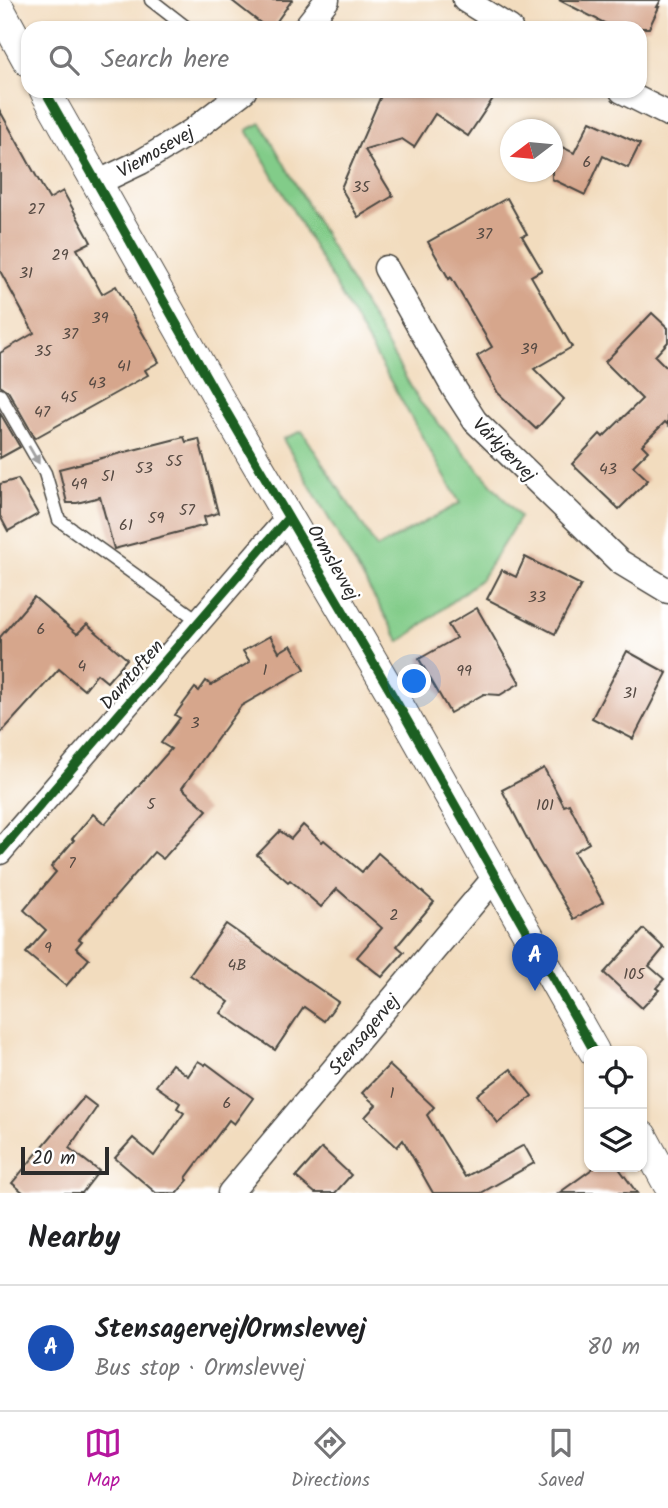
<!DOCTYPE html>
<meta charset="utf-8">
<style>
:root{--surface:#fff;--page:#f2f2f2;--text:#202124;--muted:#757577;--line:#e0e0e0;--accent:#b5179e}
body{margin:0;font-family:Kalam,sans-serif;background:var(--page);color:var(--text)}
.controls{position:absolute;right:21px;bottom:21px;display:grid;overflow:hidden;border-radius:14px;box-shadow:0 2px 5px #0004}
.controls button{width:63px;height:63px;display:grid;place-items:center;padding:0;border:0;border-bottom:2px solid var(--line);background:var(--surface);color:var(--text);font:35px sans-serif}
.compass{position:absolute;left:500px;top:119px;width:63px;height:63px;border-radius:50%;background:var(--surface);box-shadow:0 2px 5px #0004;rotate:254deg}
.scale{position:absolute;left:21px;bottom:18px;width:88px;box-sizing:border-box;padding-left:7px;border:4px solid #2b2b2b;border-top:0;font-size:19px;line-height:24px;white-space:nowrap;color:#2b2b2b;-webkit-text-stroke:5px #fff;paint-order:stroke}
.you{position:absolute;left:415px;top:682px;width:24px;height:24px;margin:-18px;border:5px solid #fff;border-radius:50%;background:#1a73e8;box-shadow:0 0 0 10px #1a73e833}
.badge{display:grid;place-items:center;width:46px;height:46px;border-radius:50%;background:var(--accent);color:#fff;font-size:23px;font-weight:700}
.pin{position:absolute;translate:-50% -58px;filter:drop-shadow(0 2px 4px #0008)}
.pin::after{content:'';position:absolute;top:37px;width:24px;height:21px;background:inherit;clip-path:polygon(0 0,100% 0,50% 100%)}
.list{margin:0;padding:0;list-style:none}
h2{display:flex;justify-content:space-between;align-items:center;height:91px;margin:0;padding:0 28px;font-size:30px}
h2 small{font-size:23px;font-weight:400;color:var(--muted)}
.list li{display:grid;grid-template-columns:46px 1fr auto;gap:21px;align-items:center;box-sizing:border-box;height:126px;padding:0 28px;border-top:2px solid var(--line)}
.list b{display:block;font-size:26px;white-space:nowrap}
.list p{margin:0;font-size:23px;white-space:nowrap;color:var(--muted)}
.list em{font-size:23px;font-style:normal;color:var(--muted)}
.icon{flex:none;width:38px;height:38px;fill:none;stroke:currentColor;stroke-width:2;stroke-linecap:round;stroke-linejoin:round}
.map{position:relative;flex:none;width:668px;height:1193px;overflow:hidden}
.search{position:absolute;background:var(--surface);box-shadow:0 2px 5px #0004;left:21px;right:21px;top:21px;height:77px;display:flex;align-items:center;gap:18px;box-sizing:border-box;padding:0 24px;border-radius:21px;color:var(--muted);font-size:26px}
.sheet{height:217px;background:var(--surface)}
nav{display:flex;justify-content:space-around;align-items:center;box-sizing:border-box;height:98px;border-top:2px solid var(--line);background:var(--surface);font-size:19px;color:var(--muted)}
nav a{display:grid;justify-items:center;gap:4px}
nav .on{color:var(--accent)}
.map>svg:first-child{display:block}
.green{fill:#82cc89;stroke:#567c5a;stroke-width:2}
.building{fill:#d6a68c}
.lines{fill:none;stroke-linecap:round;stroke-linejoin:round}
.service-casing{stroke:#494641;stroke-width:15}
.minor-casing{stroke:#494641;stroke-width:27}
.tertiary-casing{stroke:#494641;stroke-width:32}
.service{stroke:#fff;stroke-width:12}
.minor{stroke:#fff;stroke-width:24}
.tertiary{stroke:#fff;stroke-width:30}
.cycleway-casing{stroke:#fff;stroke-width:13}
.cycleway{stroke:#1b5e20;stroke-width:9}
.oneway{fill:#a0a0a0}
.labels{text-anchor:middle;stroke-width:5;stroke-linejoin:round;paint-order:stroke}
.number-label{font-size:16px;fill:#564a43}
.street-label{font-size:19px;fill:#2b2b2b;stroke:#fff}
</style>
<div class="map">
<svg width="668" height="1193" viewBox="0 0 668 1193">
<rect width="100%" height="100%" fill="#fff"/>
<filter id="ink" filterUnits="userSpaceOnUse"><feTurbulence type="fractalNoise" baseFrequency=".0143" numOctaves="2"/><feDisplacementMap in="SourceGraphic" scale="14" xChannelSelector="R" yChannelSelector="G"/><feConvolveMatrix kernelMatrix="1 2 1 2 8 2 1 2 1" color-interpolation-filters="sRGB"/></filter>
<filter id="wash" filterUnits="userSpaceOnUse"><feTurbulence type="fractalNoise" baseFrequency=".00686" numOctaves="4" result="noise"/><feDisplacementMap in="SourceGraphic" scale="28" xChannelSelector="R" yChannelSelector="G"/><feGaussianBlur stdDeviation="1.57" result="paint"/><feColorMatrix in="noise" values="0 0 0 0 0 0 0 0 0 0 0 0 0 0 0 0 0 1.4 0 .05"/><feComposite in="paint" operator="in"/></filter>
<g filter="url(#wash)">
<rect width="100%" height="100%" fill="#f2dcbe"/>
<path class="green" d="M261,123L419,401L520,517L482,578L400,642L283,439L302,431L377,548L460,503L247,130Z"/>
<g id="blocks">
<g class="building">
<path d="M231,0H292L272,28H267Z"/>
<path d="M559,0H661L657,7H659L649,28H614Z"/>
<path d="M383,91H498L468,136L435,114L414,147L402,139L365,150L393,196L358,217L341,188Z"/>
<path d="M0,111L49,199L63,191L91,242L77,249L102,294L116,286L159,362L145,370L148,375L35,438L8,391L0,386V353L34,333L0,271Z"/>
<path d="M590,121L640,144L628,168L603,156L585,195L552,179V142L574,153Z"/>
<path d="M507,198L527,234L522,236L542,270L531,276L572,347L534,369L564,399L536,429L498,393L477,356L492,347L451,277L449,279L428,242Z"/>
<path d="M652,313L668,328V342L655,356L668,369V425L665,422L642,445L648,451L633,466L648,480L619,509L572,464L600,434L603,437L642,399L605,362Z"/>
<path d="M0,413L20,447L0,458Z"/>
<path d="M184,437L186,442L199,439L218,513L204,517L206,525L114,549L100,497L77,503H67L59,469Z"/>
<path d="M18,479L38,514L8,531L0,516V484Z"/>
<path d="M525,557L581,585L555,634L487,599L502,570L516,577Z"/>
<path d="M34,597L77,634L87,624L127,659L107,682L97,674L84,690L59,669L0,734V637Z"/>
<path d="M477,608L520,683L500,695L484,694L450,713L419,659L456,638L448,625Z"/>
<path d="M270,636L279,652L291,645L305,669L241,706L182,788L207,810L163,859L154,852L79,939L82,941L76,948L89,959L66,986L26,953L46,930L24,910L56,872L51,867L74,840L72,839L93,814L105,824L171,749L161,743L180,718L175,715L195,688L199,691L206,681L211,685L250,662L243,651Z"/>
<path d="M627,651L667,673L633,739L592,718Z"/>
<path d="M544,768L564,806L569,804L589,843L574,852L603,902L574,919L537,858L502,790Z"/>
<path d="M303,825L322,842L324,840L362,872L378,853L434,902L397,946L404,952L382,977L357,957L382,928L337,889L321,907L290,880L288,882L257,855L280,831L291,839Z"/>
<path d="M226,924L338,1002L324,1021L304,1007L275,1050L221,1013L229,1002L190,975Z"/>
<path d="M644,929L664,948L649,966L664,979L656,988L659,990L642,1008L604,973Z"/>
<path d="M198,1061L205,1065L206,1063L253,1098L234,1124L229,1120L186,1178L188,1180L177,1193H156L115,1158L133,1138L154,1156L184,1113L177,1108L180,1103L156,1086L172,1064L188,1076Z"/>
<path d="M389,1065L434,1107L427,1115L465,1177L524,1145L534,1163L481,1193H433L403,1140L397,1147L365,1117L376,1105L362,1093Z"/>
<path d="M511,1069L532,1096L498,1123L477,1095Z"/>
<path d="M84,1097L97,1107L69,1148L99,1171L82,1193H24L12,1183Z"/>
<path d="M322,1148L351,1175L335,1193H315L296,1177Z"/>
<path d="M595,1167H618L637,1193H559Z"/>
</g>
</g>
</g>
<g filter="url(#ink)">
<use href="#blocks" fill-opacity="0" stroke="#494641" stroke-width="2"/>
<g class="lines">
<defs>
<g id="service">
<path d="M151,0L187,28"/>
<path d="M0,395L45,473L59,520L199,621"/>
</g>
<g id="minor">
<path d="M465,0L510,28"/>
<path d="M305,28L327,0"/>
<path d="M622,91L668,114"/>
<path d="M97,183L141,162L192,131L244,91"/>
<path d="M386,268L455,390L475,421L620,562L668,591"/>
<path d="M0,852L288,518"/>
<path d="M230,1193L496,876"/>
</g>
<g id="tertiary">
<path d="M0,10L28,61"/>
<path d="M45,91L219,399L403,713L594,1051"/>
<path d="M642,1136L668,1184"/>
</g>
</defs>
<use href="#service" class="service-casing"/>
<use href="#minor" class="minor-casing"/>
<use href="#tertiary" class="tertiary-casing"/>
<use href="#service" class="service"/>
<use href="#minor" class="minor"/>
<use href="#tertiary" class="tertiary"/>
<defs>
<g id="cycleway">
<path d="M45,91L219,399L403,713L594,1051"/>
<path d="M0,852L288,518"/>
</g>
</defs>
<use href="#cycleway" class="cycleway-casing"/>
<use href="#cycleway" class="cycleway"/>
</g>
<defs><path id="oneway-solid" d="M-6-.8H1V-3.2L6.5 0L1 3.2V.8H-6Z" transform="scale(1.75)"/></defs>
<use class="oneway" href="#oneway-solid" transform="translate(34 455) rotate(60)"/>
</g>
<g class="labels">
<g class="number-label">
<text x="587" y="167">6</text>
<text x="361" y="192">35</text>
<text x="36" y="214">27</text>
<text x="484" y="239">37</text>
<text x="60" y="260">29</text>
<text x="26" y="278">31</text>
<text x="100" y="323">39</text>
<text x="70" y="339">37</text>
<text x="529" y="354">39</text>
<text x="43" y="356">35</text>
<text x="124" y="371">41</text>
<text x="97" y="388">43</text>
<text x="69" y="402">45</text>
<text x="42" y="417">47</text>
<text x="174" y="466">55</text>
<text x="144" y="473">53</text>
<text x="608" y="474">43</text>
<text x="108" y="481">51</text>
<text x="79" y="489">49</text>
<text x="187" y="515">57</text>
<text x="156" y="523">59</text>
<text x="126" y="530">61</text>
<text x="537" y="602">33</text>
<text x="41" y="634">6</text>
<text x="82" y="671">4</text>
<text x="265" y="675">1</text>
<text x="464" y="676">99</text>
<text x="630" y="698">31</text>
<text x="195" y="728">3</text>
<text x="151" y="809">5</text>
<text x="545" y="810">101</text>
<text x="72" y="868">7</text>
<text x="394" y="920">2</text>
<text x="48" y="953">9</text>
<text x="237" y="970">4B</text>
<text x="634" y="979">105</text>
<text x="392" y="1098">1</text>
<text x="227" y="1108">6</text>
</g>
<g class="street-label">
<text transform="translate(155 151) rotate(-30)" y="7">Viemosevej</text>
<text transform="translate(505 449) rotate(45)" y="7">Vårkjærvej</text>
<text transform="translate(334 562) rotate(60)" y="7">Ormslevvej</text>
<text transform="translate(131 674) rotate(-49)" y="7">Damtoften</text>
<text transform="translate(363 1034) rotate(-50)" y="7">Stensagervej</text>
</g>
</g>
</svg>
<div class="controls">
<button><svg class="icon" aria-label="locate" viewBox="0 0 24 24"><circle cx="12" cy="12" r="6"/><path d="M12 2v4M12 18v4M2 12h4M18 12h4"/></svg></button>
<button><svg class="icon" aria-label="layers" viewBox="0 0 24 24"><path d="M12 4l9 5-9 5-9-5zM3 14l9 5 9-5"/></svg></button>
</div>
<svg class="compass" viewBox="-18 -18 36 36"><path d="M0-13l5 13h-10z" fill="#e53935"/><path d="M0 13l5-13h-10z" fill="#757577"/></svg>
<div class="scale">20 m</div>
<div class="you"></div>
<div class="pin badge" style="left:535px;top:991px;background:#1a4fb4">A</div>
<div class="search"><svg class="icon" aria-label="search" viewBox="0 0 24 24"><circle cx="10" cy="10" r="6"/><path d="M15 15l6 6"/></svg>Search here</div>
</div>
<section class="sheet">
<h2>Nearby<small></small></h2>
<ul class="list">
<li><span class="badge" style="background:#1a4fb4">A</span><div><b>Stensagervej/Ormslevvej</b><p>Bus stop · Ormslevvej</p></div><em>80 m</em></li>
</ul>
</section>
<nav>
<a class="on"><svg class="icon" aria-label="map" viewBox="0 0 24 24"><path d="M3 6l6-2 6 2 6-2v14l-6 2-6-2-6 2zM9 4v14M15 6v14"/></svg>Map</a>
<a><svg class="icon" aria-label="directions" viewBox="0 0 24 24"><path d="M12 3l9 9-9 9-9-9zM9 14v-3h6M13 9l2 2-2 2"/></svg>Directions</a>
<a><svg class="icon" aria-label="saved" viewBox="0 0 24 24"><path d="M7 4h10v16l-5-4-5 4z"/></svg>Saved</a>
</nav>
